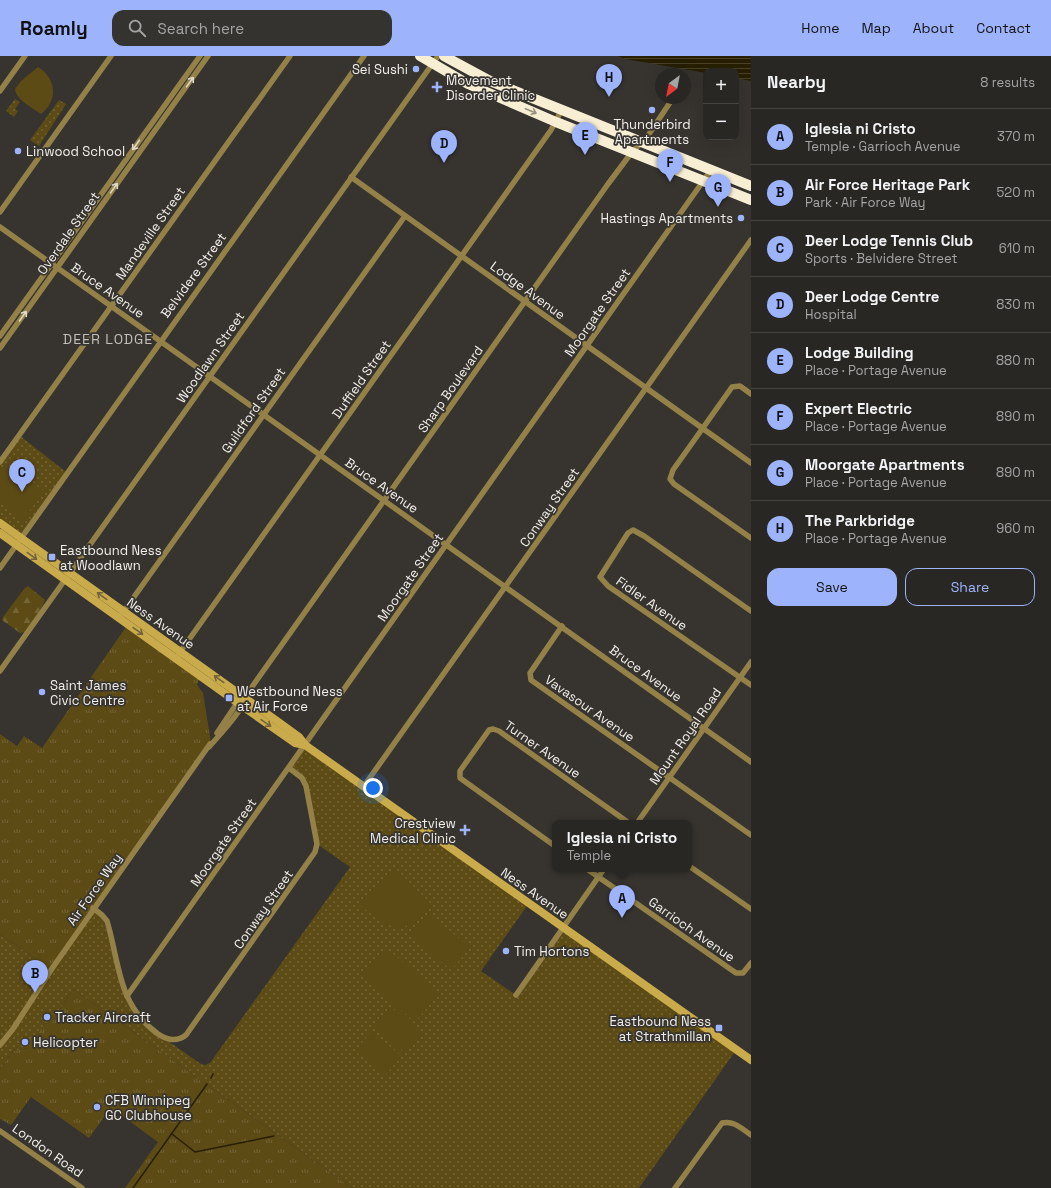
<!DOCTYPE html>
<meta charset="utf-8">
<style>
:root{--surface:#292723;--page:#353330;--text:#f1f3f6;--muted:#a5a5a6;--line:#454441;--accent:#9db4fd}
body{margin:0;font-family:"Space Grotesk",sans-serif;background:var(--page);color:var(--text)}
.controls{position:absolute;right:12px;top:12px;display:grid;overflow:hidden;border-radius:8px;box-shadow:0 4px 16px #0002}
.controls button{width:36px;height:36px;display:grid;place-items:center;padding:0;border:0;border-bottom:1px solid var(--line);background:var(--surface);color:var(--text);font:20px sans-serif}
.compass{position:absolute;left:655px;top:12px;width:36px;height:36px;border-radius:50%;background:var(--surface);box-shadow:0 4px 16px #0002;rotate:212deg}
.you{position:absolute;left:373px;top:732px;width:14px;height:14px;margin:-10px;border:3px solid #fff;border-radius:50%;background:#1a73e8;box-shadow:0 0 0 6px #1a73e833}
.badge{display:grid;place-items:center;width:26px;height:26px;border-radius:50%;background:var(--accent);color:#111;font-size:13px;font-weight:700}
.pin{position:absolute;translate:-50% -33px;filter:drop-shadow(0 1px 2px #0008)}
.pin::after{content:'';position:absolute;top:21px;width:14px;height:12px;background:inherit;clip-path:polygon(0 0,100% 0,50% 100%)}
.popup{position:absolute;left:552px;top:764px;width:140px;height:52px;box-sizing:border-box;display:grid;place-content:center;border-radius:8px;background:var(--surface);filter:drop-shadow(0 1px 3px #0005);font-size:13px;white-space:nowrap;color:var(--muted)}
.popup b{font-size:15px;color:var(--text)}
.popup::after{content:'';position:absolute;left:50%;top:100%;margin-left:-8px;border:8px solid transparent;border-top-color:var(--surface)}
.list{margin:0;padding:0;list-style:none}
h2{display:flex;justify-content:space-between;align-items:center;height:52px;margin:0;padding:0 16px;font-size:17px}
h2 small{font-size:13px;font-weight:400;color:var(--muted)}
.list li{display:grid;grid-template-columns:26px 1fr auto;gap:12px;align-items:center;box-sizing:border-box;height:56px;padding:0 16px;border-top:1px solid var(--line)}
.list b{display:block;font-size:15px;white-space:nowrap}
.list p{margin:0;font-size:13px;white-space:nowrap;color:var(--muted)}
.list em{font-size:13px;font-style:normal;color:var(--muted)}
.actions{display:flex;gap:8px;padding:12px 16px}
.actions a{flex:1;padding:9px 0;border:1px solid var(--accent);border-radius:12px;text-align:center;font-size:14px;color:var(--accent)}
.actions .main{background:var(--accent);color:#111}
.icon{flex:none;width:22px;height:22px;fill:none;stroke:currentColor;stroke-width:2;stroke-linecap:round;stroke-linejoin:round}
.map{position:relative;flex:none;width:751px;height:1132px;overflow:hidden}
header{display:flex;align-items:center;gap:24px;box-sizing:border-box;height:56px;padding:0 20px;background:var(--accent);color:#111}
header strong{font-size:19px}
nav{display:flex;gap:22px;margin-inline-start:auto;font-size:14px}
.search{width:280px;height:36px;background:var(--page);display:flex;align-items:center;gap:10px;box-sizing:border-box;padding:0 14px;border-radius:12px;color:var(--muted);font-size:15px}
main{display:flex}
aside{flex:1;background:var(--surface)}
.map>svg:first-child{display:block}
.grass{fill:url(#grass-tufts)}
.forest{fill:url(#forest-firs)}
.park{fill:url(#park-dots)}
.pitch{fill:#5c4b15}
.water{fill:url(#water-rules)}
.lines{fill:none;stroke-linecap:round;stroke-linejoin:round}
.stream{stroke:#281f02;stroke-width:1.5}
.street{stroke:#948148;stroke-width:5.5}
.secondary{stroke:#caab4b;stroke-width:8}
.highway{stroke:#f7eed4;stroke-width:10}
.oneway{stroke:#ded9cb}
.oneway2{stroke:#979182}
.oneway3{stroke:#72643a}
.poi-dot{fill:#9db4fd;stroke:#37342f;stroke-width:1.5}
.labels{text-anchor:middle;stroke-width:3.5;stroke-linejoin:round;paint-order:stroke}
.poi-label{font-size:13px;fill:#f1efec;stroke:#37342f;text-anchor:start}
.street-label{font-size:13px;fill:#f1efec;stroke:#37342f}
.neighbourhood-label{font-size:14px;letter-spacing:1px;fill:#c2bfb8;stroke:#37342f}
</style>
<header>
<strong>Roamly</strong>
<div class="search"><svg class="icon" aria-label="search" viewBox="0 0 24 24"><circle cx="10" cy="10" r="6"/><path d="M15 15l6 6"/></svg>Search here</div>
<nav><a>Home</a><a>Map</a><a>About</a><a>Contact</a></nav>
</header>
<main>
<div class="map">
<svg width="751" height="1132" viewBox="0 0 751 1132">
<defs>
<pattern id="grass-tufts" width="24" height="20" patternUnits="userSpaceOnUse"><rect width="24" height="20" fill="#5c4b15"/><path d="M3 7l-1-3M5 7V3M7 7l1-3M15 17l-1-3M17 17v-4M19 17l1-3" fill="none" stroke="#746537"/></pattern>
<pattern id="forest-firs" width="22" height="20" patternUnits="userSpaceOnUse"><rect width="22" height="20" fill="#5c4b15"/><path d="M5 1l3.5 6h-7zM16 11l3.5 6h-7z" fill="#746537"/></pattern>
<pattern id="park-dots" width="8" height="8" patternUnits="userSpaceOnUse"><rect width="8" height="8" fill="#5c4b15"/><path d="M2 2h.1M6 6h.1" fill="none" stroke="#746537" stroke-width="1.8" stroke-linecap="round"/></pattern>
<pattern id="water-rules" width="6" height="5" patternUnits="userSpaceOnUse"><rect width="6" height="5" fill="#281f02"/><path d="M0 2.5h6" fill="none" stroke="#484027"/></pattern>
</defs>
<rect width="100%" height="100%" fill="#37342f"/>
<g class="grass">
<path d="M128,568L200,620L197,629L203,637L211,687L51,914L0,878V678L17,690L24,680L42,692Z"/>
<path d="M73,933L352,1132H125L158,1086L117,1056H113L109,1054L89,1082L31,1041L11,1069L0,1063V1013L13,995L28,992L44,968L52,966Z"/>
</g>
<path class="forest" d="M28,530L45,544L42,551L25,576L20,577L2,564L3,561L24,533Z"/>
<g class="park">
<path d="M15,43L20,46L15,53L18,55L14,61L6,55Z"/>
<path d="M59,44L66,48L39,90L30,84Z"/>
<path d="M19,379L66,416L20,482L0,467V406Z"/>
<path d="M305,689L529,847L481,915L516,939L563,871L736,994L639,1132H352L73,933L52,966L44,968L28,992L13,995L0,1013V878L51,914L93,852L102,859L127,940L155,976L201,1008L205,1009L210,1007L350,811L317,788L306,730L289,712Z"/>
</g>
<g class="pitch">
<path d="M38,11C56,22 59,44 41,58C33,52 16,44 15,33L21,25Z"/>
<path d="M5,408L17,417L27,415L29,424L44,435L23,464L0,447V416Z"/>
<path d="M392,814H397L431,848C403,884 388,873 359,848Z"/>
<path d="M429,857L470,892L451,914L411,880Z"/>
<path d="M386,892L440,937L415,966L362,921Z"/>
<path d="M392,952L421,976L404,996L375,972Z"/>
<path d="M372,975L401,1000L385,1020L355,995Z"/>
</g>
<path class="water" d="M618,0H751V25L736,22V15H706V17L625,3Z"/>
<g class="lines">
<g class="stream">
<path d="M211,1022L213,1018"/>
<path d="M172,1078L195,1096L274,1080"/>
<path d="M133,1132L207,1028"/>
</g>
<g class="street">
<path d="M0,35L25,0"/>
<path d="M351,121L751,407"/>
<path d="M0,156L111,0"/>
<path d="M0,171L751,706"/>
<path d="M0,280L200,0"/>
<path d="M0,292L208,0"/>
<path d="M751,338L740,330L732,331L673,414L670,423L674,428L751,482"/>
<path d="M0,406L290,0"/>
<path d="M0,512L364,0"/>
<path d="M751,555L644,480L633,474L628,477L600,521L608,530L751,629"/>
<path d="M119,562L405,160"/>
<path d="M562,570L530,617L531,624L751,779"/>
<path d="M178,599L551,74L561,55"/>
<path d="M0,615L438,0"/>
<path d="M217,677L239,644"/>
<path d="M209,691C221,677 243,655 247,638L608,128L632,96L647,81L673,42"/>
<path d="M364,730L751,184"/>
<path d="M637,767L751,606"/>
<path d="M555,790L460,722V715L489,674L493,673L499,675L629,767"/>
<path d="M689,810L751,853"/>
<path d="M587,813L736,917H743L751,907"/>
<path d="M93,852L102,859L107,865C120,908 117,948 158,978C167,984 177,986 186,979L315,796L317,788L306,730L302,722L289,712"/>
<path d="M516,939L604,813"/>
<path d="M127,940L711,114"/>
<path d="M0,989L13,973L51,914L210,688"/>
<path d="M0,1075L82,1132"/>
<path d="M675,1132L722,1067C734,1064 742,1073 751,1079"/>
</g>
<g class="secondary">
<path d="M0,467L277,665L299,681L305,689L751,1004"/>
<path d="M0,477L245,652L295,687L305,689"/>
</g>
<g class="highway">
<path d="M420,0L468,28L556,66L751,144"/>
<path d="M444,0L490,25L751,130"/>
</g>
</g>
<defs><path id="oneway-shaft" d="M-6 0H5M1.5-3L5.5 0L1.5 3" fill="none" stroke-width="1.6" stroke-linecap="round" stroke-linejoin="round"/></defs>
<g class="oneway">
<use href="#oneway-shaft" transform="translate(190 26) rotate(-55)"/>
<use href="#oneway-shaft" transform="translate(136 89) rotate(125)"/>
<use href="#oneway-shaft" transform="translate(114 132) rotate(-55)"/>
<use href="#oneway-shaft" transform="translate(23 260) rotate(-55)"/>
</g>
<use class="oneway2" href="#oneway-shaft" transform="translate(531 55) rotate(23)"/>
<g class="oneway3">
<use href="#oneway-shaft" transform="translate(32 500) rotate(36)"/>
<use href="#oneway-shaft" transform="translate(102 540) rotate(-144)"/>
<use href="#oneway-shaft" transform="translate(138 575) rotate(35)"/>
<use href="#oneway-shaft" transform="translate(219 623) rotate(-144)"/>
<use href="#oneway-shaft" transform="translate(266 667) rotate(35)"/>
</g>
<g class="poi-dot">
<circle cx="416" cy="13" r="4"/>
<path d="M435 25h4v4h4v4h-4v4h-4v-4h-4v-4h4z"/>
<circle cx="652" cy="54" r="4"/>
<circle cx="18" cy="95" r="4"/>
<circle cx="741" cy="162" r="4"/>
<rect x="48" y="497" width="8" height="8" rx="2"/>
<circle cx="42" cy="636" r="4"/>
<rect x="225" y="638" width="8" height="8" rx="2"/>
<path d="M463 768h4v4h4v4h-4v4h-4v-4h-4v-4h4z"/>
<circle cx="506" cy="895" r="4"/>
<circle cx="47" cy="961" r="4"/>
<rect x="715" y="968" width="8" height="8" rx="2"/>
<circle cx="25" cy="986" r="4"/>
<circle cx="97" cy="1051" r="4"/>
</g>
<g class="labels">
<g class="poi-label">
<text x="408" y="18" text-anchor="end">Sei Sushi</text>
<text x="446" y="29">Movement<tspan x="446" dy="15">Disorder Clinic</tspan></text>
<text x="652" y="73" text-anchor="middle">Thunderbird<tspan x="652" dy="15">Apartments</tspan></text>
<text x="26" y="100">Linwood School</text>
<text x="733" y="167" text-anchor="end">Hastings Apartments</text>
<text x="60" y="499">Eastbound Ness<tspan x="60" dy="15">at Woodlawn</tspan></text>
<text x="50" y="634">Saint James<tspan x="50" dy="15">Civic Centre</tspan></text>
<text x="237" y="640">Westbound Ness<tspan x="237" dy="15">at Air Force</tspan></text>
<text x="456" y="772" text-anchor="end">Crestview<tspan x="456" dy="15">Medical Clinic</tspan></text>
<text x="514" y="900">Tim Hortons</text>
<text x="55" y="966">Tracker Aircraft</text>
<text x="711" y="970" text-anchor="end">Eastbound Ness<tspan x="711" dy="15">at Strathmillan</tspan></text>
<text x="33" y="991">Helicopter</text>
<text x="105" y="1049">CFB Winnipeg<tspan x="105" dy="15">GC Clubhouse</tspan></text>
</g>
<g class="street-label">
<text transform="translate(68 177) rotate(-55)" y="5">Overdale Street</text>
<text transform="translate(150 177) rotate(-55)" y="5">Mandeville Street</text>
<text transform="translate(193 219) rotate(-54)" y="5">Belvidere Street</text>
<text transform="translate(108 234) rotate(35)" y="5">Bruce Avenue</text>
<text transform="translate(528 234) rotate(36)" y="5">Lodge Avenue</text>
<text transform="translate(597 256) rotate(-55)" y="5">Moorgate Street</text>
<text transform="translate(210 301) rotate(-55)" y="5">Woodlawn Street</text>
<text transform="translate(361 323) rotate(-55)" y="5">Duffield Street</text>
<text transform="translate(450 333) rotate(-55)" y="5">Sharp Boulevard</text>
<text transform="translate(253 354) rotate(-55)" y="5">Guildford Street</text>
<text transform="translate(382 429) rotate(35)" y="5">Bruce Avenue</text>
<text transform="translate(549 451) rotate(-55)" y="5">Conway Street</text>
<text transform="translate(410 521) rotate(-55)" y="5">Moorgate Street</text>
<text transform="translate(652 547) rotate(35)" y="5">Fidler Avenue</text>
<text transform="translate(161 567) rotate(35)" y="5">Ness Avenue</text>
<text transform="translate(646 617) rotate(36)" y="5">Bruce Avenue</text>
<text transform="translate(590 652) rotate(35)" y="5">Vavasour Avenue</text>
<text transform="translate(685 680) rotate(-55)" y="5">Mount Royal Road</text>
<text transform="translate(543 693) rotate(35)" y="5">Turner Avenue</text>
<text transform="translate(223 786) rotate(-55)" y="5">Moorgate Street</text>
<text transform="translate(94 833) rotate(-55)" y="5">Air Force Way</text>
<text transform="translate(535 837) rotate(35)" y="5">Ness Avenue</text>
<text transform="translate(263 853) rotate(-55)" y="5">Conway Street</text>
<text transform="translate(692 873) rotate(35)" y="5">Garrioch Avenue</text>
<text transform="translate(48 1094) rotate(35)" y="5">London Road</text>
</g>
<g class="neighbourhood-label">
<text x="108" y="288">DEER LODGE</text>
</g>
</g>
</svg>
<div class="controls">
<button>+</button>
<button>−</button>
</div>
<svg class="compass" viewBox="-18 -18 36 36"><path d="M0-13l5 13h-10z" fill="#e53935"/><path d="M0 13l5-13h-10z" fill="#a5a5a6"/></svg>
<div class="you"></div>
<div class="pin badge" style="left:622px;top:862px">A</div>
<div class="popup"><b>Iglesia ni Cristo</b>Temple</div>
<div class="pin badge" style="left:35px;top:937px">B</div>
<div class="pin badge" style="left:22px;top:436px">C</div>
<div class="pin badge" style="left:444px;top:107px">D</div>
<div class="pin badge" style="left:585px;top:99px">E</div>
<div class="pin badge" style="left:670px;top:126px">F</div>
<div class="pin badge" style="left:718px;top:151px">G</div>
<div class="pin badge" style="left:609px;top:41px">H</div>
</div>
<aside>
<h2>Nearby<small>8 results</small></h2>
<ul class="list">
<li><span class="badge">A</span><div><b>Iglesia ni Cristo</b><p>Temple · Garrioch Avenue</p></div><em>370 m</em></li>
<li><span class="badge">B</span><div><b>Air Force Heritage Park</b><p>Park · Air Force Way</p></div><em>520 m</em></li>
<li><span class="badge">C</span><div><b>Deer Lodge Tennis Club</b><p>Sports · Belvidere Street</p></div><em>610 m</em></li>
<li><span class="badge">D</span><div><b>Deer Lodge Centre</b><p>Hospital</p></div><em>830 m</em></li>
<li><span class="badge">E</span><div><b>Lodge Building</b><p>Place · Portage Avenue</p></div><em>880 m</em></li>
<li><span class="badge">F</span><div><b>Expert Electric</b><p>Place · Portage Avenue</p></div><em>890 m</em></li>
<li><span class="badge">G</span><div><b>Moorgate Apartments</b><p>Place · Portage Avenue</p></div><em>890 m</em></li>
<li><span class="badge">H</span><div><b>The Parkbridge</b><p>Place · Portage Avenue</p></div><em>960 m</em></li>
</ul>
<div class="actions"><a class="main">Save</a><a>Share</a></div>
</aside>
</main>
